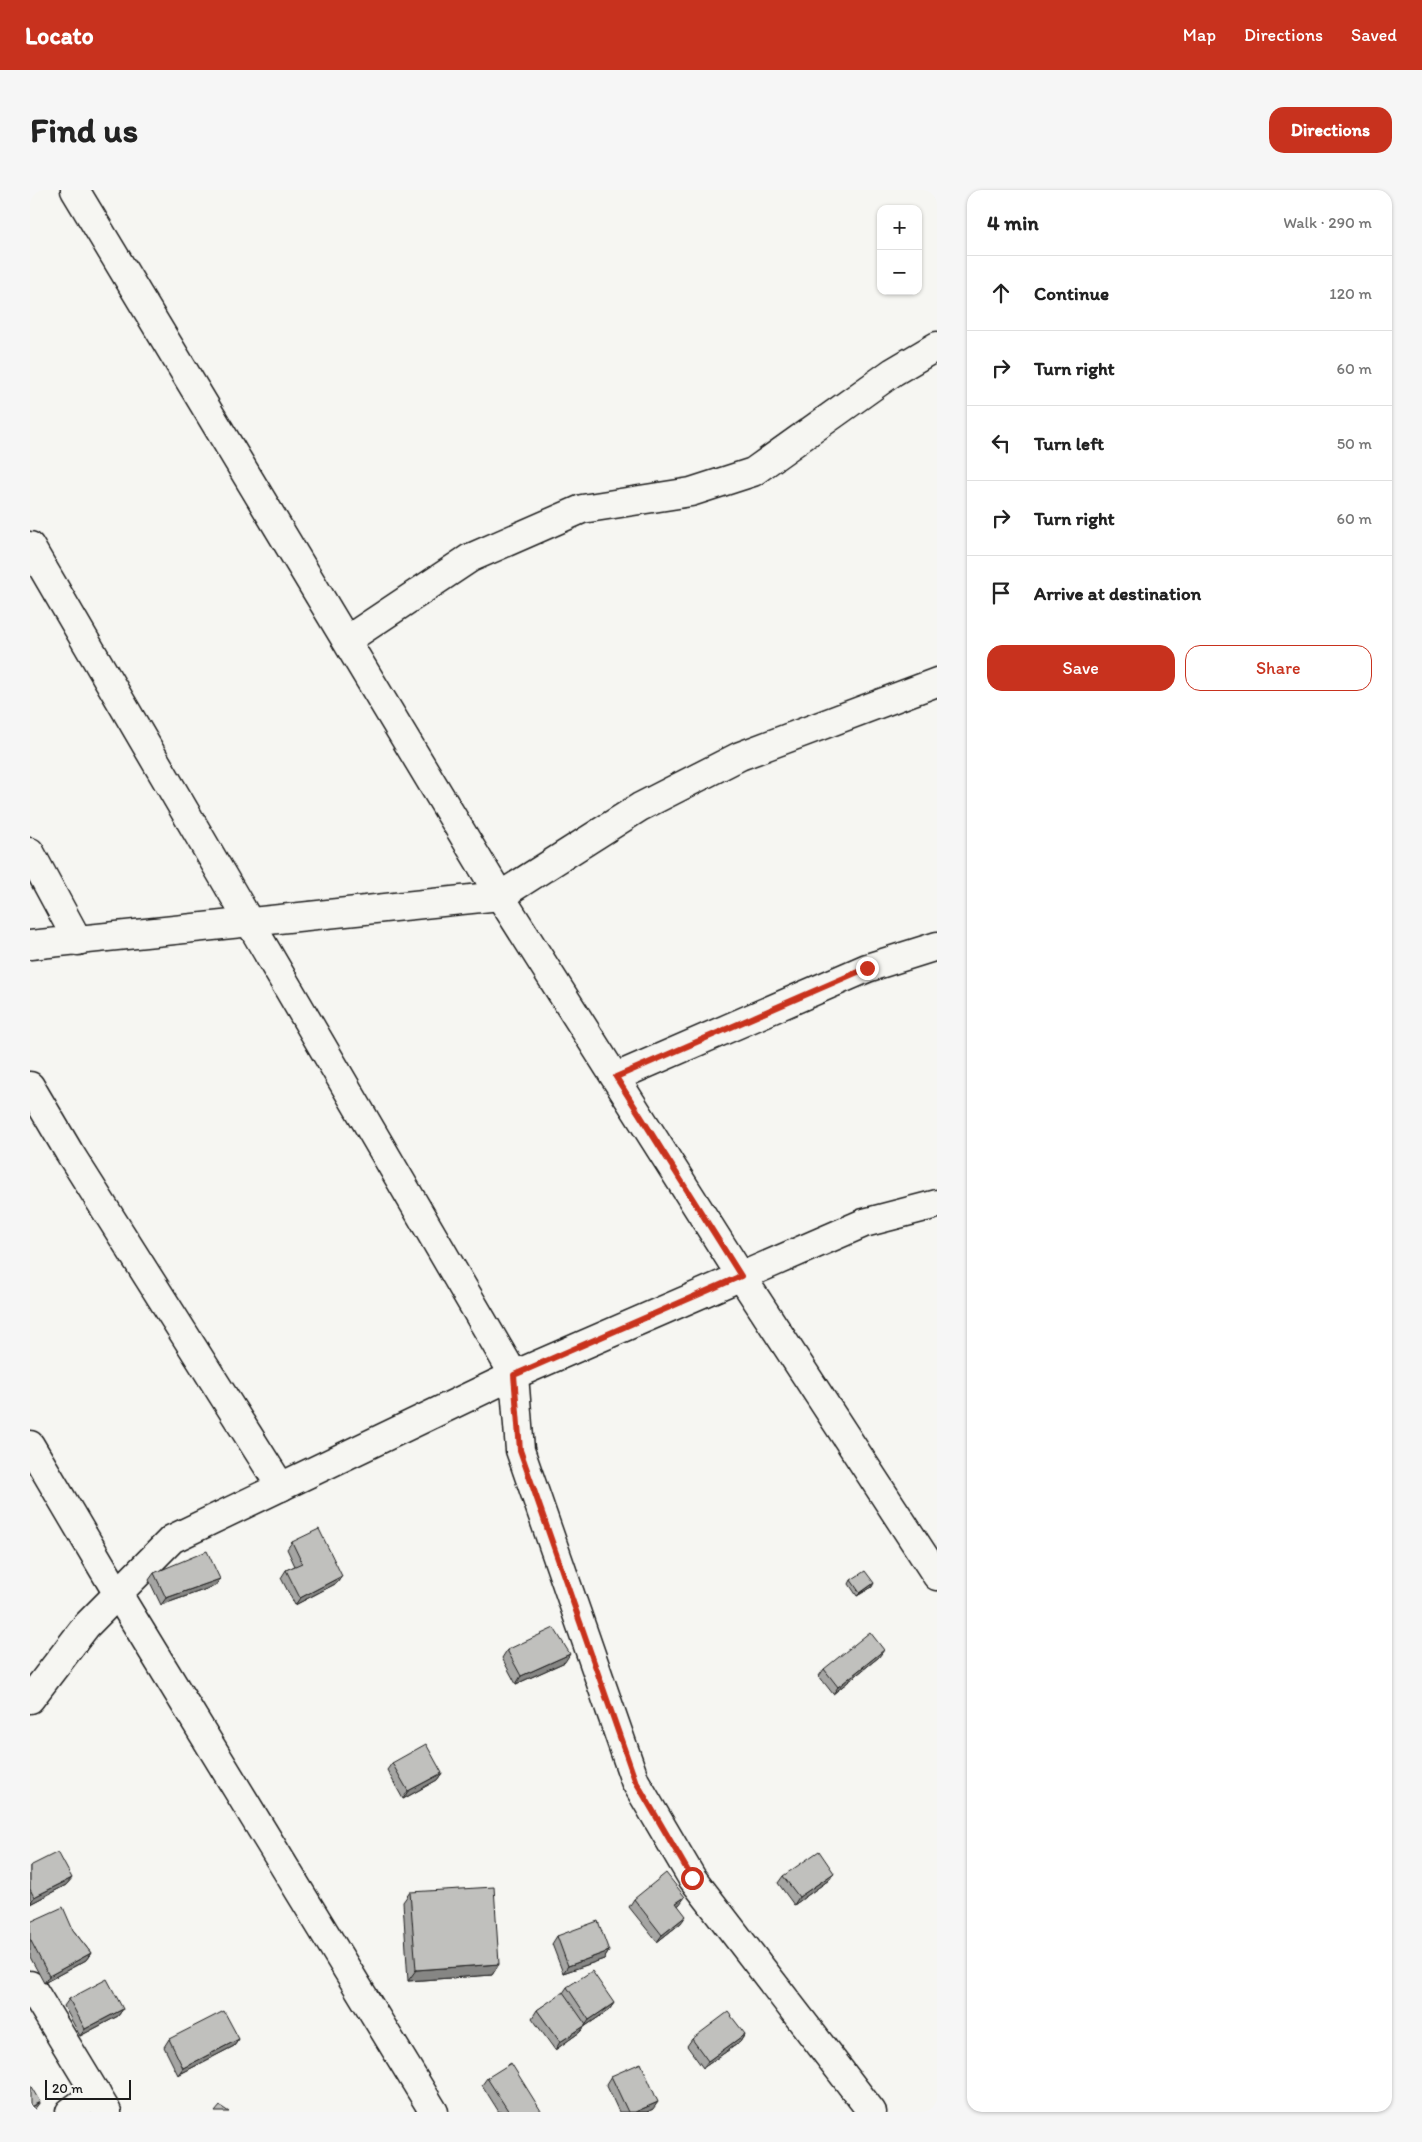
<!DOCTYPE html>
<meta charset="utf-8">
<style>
:root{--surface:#fff;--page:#f6f6f6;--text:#222;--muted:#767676;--line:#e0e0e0;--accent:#c8321e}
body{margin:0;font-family:Itim,sans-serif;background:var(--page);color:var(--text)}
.controls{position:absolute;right:15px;top:15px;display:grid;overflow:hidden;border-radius:10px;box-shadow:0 1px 4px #0004}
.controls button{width:45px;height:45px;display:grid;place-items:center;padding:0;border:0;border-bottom:1px solid var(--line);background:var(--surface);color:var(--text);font:25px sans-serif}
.scale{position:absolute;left:15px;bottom:12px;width:86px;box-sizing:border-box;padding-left:5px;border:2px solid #1c1c1c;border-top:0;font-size:14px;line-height:18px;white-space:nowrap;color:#1c1c1c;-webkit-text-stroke:4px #f6f6f2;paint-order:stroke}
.stop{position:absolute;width:15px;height:15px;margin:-11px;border:4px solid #c8321e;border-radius:50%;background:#fff}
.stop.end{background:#c8321e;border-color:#fff;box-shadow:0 1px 5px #0008}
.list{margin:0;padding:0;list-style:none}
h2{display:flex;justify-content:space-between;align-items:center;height:65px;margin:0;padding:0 20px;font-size:21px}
h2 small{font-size:16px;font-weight:400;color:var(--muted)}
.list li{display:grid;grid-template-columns:32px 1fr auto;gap:15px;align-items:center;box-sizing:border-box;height:75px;padding:0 20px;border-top:1px solid var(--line)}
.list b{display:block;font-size:19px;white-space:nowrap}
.list em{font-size:16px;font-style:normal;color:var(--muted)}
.actions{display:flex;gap:10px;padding:15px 20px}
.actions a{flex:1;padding:11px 0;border:1px solid var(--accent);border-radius:15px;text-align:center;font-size:18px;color:var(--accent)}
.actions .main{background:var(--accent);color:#fff}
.icon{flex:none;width:28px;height:28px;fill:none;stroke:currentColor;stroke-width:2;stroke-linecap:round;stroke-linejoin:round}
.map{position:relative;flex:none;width:907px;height:1922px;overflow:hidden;border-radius:15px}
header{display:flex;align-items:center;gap:30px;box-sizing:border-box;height:70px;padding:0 25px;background:var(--accent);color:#fff}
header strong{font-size:24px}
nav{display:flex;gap:28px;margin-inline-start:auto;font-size:18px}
.intro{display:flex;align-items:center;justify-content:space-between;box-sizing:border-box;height:120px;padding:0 30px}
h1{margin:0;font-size:35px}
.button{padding:12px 22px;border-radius:15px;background:var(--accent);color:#fff;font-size:18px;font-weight:700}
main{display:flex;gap:30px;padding:0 30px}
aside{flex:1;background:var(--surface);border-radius:15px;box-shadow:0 1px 4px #0004}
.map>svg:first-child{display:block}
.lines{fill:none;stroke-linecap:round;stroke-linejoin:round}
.minor-casing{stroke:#1c1c1c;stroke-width:31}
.tertiary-casing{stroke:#1c1c1c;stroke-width:31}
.secondary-casing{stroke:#1c1c1c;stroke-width:31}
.minor{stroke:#f6f6f2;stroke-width:28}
.tertiary{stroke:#f6f6f2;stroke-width:28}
.secondary{stroke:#f6f6f2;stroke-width:28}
.wall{fill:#a5a5a3;stroke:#1c1c1c}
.shaded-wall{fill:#868684;stroke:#1c1c1c}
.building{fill:#c0c0bd;stroke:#1c1c1c}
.route{stroke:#c8321e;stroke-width:6}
</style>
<header>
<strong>Locato</strong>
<nav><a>Map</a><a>Directions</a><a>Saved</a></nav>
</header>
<div class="intro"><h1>Find us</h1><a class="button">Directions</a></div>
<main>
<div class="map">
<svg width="907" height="1922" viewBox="0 0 907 1922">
<rect width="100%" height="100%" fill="#f6f6f2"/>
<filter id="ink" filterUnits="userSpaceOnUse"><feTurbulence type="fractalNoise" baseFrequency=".02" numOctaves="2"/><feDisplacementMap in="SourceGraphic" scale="10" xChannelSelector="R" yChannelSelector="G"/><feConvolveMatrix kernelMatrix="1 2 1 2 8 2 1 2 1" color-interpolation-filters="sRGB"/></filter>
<g filter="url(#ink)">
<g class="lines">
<defs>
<g id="minor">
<path d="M0,356L484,1185L490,1260L605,1591L662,1688L842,1922"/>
<path d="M317,450L440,368L552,319L661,302L723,282L863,182L907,156"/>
<path d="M0,662L48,751"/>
<path d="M470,706L610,617L710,566L907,492"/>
<path d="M586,887L837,778L907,756"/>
<path d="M0,896L39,962L251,1297"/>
<path d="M0,1255L88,1404L404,1922"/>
<path d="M0,1509L56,1436L142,1349L484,1185L834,1033L907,1014"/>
<path d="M0,1795L77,1922"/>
<path d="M40,1922L66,1903"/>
</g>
<path id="tertiary" d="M0,755L470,706"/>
<path id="secondary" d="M45,0L470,706L711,1086L907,1386"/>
</defs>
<use href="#minor" class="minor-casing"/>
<use href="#tertiary" class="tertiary-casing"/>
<use href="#secondary" class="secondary-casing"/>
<use href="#minor" class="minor"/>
<use href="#tertiary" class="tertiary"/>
<use href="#secondary" class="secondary"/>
</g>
<g class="wall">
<path d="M262,1352L312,1386L307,1393L265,1415L251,1388L256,1380L265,1376L257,1359Z"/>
<path d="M124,1383L185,1396L131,1415L119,1390Z"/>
<path d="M821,1390L842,1397L827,1406L819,1394Z"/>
<path d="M477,1460L535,1472L486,1494L472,1468Z"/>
<path d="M849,1467L803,1504L789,1486L794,1479Z"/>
<path d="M362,1573L412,1583L407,1590L373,1609L357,1580Z"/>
<path d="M0,1676L42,1688L36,1695L0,1714Z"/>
<path d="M804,1683L799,1690L764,1715L748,1693L753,1686Z"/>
<path d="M380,1702L469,1774L462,1785L378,1791L373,1712Z"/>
<path d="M604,1709L650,1714L648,1715L651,1733L627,1752L599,1717Z"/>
<path d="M0,1732L43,1740L61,1763L56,1770L14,1793L0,1767Z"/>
<path d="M527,1746L579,1761L574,1769L533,1783L522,1754Z"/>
<path d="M537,1797L584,1813L579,1820L554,1837L550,1842L525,1860L502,1828L507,1820L533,1803Z"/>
<path d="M39,1809L93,1819L88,1826L50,1846L34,1816Z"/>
<path d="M715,1844L710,1852L673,1878L657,1856L662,1849Z"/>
<path d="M139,1849H209L204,1856L148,1885L134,1857Z"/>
<path d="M581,1886L623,1919L617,1922H589L576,1894Z"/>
<path d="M457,1888L511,1921V1922H469L452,1895Z"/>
</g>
<g class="shaded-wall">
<path d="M312,1386L307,1393L265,1415L270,1408Z"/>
<path d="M190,1389L185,1396L131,1415L136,1408Z"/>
<path d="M844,1393L842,1397L827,1406L830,1403Z"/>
<path d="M854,1460L849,1467L803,1504L808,1497Z"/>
<path d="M540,1464L535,1472L486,1494L491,1486Z"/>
<path d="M412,1583L407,1590L373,1609L378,1601Z"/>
<path d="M804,1683L799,1690L764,1715L769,1707Z"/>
<path d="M42,1688L36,1695L0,1714L4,1707Z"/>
<path d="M655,1707L650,1714L641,1721L646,1713Z"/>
<path d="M656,1726L651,1733L627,1752L632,1745Z"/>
<path d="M579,1761L574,1769L533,1783L538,1776Z"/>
<path d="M61,1763L56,1770L14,1793L19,1786Z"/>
<path d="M469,1774L462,1785L378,1791L386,1780Z"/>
<path d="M584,1813L579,1820L554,1837L559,1830Z"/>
<path d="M93,1819L88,1826L50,1846L55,1839Z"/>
<path d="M556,1835L550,1842L525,1860L530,1852Z"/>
<path d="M715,1844L710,1852L673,1878L678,1871Z"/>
<path d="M209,1849L204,1856L148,1885L153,1878Z"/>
<path d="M10,1912L4,1920L0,1922V1917Z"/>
<path d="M628,1912L623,1919L617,1922H605Z"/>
</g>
<g class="building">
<path d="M289,1339L312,1386L270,1408L256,1380L272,1373L262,1352Z"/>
<path d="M177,1361L190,1389L136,1408L124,1383Z"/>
<path d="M835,1381L844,1393L830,1403L821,1390Z"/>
<path d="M524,1438L540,1464L491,1486L477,1460Z"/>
<path d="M840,1442L854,1460L808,1497L794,1479Z"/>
<path d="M396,1554L412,1583L378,1601L362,1573Z"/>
<path d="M789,1661L804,1683L769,1707L753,1686Z"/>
<path d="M28,1662L42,1688L4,1707L0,1699V1676Z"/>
<path d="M636,1683L655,1707L646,1713L656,1726L632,1745L604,1709Z"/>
<path d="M464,1697L469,1774L386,1780L380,1702Z"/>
<path d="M33,1717L43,1740L61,1763L19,1786L0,1749V1732Z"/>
<path d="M568,1731L579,1761L538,1776L527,1746Z"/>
<path d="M562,1781L584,1813L559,1830L537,1797Z"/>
<path d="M77,1789L93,1819L55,1839L39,1809Z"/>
<path d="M533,1802L556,1835L530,1852L507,1820Z"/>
<path d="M194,1821L209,1849L153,1878L139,1849Z"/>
<path d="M698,1822L715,1844L678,1871L662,1849Z"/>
<path d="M481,1873L511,1921L510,1922H479L457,1888Z"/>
<path d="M611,1873L628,1912L605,1922H598L581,1886Z"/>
<path d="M0,1895L10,1912L0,1917Z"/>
<path d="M190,1916L199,1922H185Z"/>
</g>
</g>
<g class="lines" filter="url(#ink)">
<path class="route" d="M662,1688L605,1590L490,1260L484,1185L711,1086L586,887L837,778"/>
</g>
</svg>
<div class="controls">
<button>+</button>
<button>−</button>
</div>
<div class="scale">20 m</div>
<div class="stop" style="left:662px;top:1688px"></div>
<div class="stop end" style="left:837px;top:778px"></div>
</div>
<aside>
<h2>4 min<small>Walk · 290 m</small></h2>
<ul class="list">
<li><svg class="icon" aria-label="ahead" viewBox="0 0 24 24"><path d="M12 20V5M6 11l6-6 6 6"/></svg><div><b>Continue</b></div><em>120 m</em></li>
<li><svg class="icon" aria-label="right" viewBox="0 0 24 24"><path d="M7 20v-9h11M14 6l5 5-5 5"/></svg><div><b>Turn right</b></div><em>60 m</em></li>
<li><svg class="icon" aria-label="left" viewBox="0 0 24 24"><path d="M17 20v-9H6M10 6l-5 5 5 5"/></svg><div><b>Turn left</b></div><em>50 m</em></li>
<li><svg class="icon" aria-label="right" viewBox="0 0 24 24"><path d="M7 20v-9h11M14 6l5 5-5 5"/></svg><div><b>Turn right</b></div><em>60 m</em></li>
<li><svg class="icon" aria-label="arrive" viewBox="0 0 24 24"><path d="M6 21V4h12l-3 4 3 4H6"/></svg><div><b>Arrive at destination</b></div></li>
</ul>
<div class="actions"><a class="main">Save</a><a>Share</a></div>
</aside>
</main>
